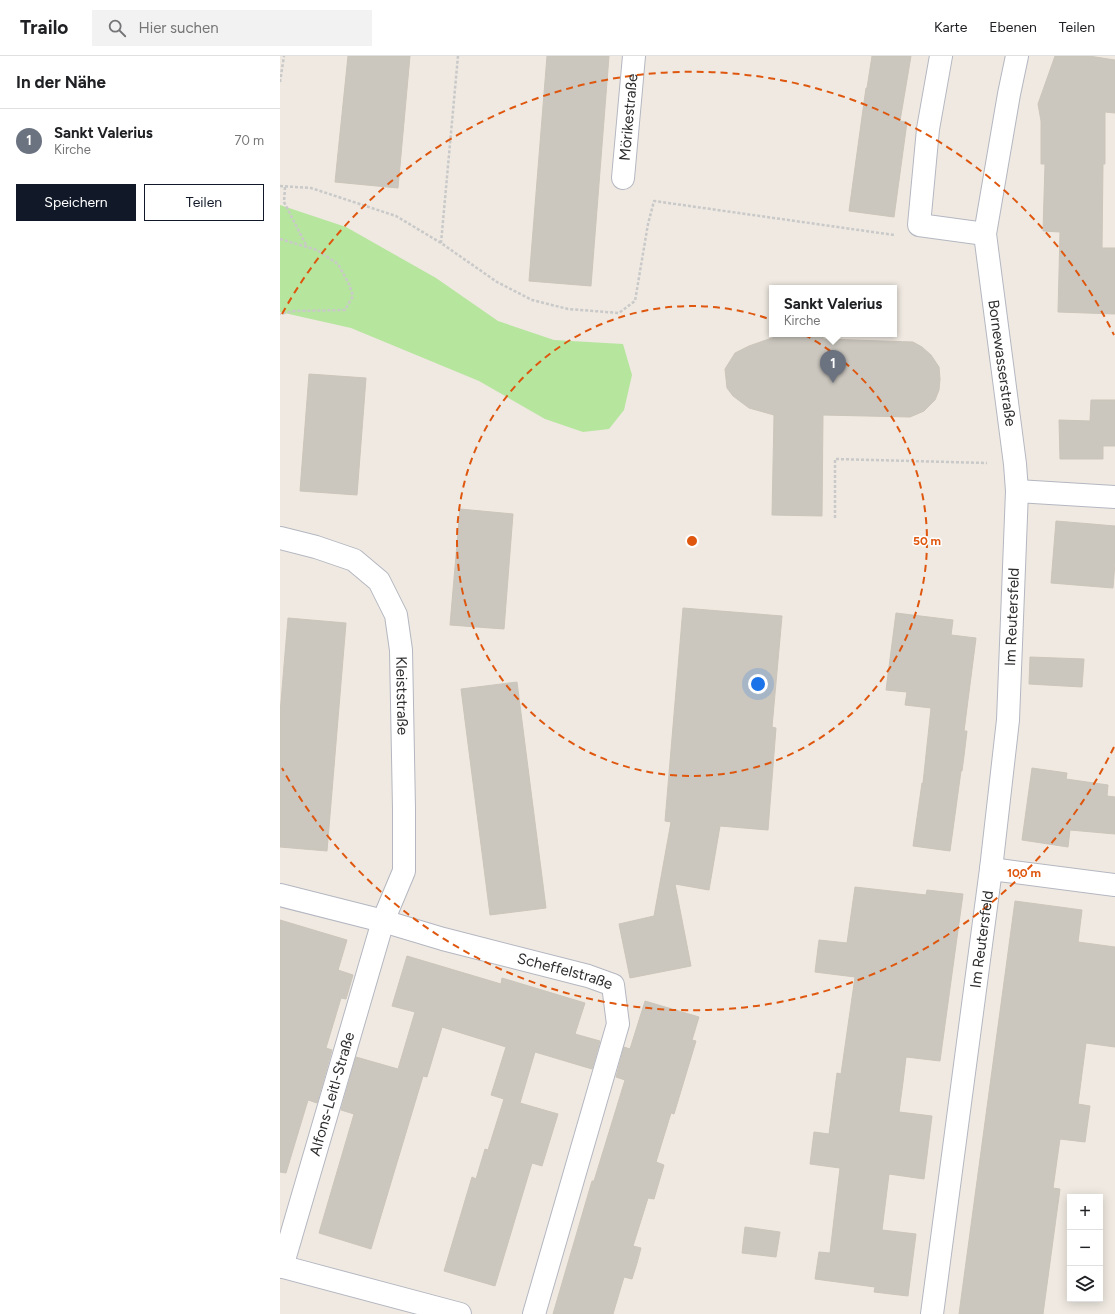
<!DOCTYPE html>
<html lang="de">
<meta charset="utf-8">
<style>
:root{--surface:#fff;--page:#f2f2f2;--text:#202124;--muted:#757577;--line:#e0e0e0;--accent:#111827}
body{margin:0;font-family:Figtree,sans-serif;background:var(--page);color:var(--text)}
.controls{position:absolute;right:12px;bottom:12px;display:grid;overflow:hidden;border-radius:0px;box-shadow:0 2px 10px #0003}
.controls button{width:36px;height:36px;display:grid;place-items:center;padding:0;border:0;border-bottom:1px solid var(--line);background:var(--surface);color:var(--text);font:20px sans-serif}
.you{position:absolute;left:478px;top:628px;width:14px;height:14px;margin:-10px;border:3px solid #fff;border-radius:50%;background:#1a73e8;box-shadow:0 0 0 6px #1a73e833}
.badge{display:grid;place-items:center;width:26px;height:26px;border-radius:50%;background:var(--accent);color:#fff;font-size:13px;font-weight:700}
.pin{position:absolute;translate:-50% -33px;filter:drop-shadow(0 1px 2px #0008)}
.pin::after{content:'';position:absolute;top:21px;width:14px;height:12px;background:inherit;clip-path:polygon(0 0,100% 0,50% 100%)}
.popup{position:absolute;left:489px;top:229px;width:128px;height:52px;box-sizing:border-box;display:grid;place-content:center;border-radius:0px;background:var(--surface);filter:drop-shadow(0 1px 3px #0005);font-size:13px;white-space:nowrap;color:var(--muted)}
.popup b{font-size:15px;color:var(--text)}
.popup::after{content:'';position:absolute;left:50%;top:100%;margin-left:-8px;border:8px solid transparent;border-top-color:var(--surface)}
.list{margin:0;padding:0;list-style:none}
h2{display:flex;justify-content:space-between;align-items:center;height:52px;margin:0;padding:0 16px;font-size:17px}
h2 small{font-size:13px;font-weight:400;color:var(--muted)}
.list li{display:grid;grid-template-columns:26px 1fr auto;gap:12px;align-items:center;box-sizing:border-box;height:64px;padding:0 16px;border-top:1px solid var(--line)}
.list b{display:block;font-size:15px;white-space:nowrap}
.list p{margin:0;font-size:13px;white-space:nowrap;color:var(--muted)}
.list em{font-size:13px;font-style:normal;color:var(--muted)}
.actions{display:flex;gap:8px;padding:12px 16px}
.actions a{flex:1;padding:9px 0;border:1px solid var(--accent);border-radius:0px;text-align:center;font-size:14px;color:var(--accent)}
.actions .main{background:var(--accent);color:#fff}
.icon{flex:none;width:22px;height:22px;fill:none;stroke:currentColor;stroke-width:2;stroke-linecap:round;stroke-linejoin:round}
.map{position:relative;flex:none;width:835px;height:1258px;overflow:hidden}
header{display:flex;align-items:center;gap:24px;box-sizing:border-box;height:56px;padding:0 20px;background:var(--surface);border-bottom:1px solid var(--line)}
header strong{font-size:19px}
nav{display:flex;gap:22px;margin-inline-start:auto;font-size:14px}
.search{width:280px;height:36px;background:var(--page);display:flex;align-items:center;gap:10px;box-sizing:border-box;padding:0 14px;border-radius:0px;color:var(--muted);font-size:15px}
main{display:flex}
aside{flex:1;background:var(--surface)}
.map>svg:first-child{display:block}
.green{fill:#b6e59e}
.building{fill:#cbc7bf;stroke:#cbc5ba}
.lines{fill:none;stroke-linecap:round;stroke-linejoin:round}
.minor-casing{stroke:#b4b7c1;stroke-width:24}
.path{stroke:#c9c9c9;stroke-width:2.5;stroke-dasharray:3 2;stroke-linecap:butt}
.minor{stroke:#fff;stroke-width:22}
.ring{fill:none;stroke:#df570e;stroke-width:2;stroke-dasharray:7 5}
.labels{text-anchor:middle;stroke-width:3;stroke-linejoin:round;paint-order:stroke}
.street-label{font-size:15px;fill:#2e2e2e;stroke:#fff}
.centre{fill:#df570e;stroke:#fff;stroke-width:2}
.ring-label{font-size:12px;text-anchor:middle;font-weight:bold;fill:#df570e;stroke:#fff;stroke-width:3;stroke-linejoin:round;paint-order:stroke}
</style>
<header>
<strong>Trailo</strong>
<div class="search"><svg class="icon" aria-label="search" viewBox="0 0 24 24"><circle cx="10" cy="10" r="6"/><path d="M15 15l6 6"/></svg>Hier suchen</div>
<nav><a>Karte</a><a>Ebenen</a><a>Teilen</a></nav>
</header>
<main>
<aside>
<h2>In der Nähe<small></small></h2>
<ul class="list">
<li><span class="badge" style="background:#6b7280">1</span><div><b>Sankt Valerius</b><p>Kirche</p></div><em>70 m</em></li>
</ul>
<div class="actions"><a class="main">Speichern</a><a>Teilen</a></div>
</aside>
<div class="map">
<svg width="835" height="1258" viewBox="0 0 835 1258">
<rect width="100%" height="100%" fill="#efe9e1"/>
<path class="green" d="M0,149L66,171L156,222L218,265L274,284L343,288L352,319L344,354L329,373L303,376L265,363L199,325L71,272L0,256Z"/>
<g class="building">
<path d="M68,0H130L118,132L55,126Z"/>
<path d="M267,0H329L311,230L249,225Z"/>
<path d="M592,0H631L620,65L627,66L614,161L569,155L586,32H587Z"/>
<path d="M775,0H809L835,4V57L825,56V108H823L822,192H835V258L778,256L780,176L763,175L765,108H761V65L758,48Z"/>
<path d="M503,278H543V283L633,286L642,291L651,299L659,311L660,323L659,334L655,344L644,355L630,361L543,359L542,460L492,459L494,359L469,352L453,340L447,332L445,313L455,297L469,290Z"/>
<path d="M29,318L86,322L77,439L20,435Z"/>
<path d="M811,344H835V390H823V403H780L779,364L810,365Z"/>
<path d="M180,453L233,458L224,573L170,569Z"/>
<path d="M776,465L835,470V507L833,532L771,527Z"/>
<path d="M403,552L502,560L492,671L496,672L488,774L440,770L429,834L395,828L411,910L350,922L339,868L374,860L391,766L385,765Z"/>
<path d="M616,557L673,564L671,579L696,582L684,675H687L684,700L682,715H681L670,795L633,790L642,727H643L651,652L625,649L627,636L606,634Z"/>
<path d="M8,562L66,567L47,795L0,791V657Z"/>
<path d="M750,601L804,603L802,631L749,628Z"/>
<path d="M237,626L266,852L210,859L181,633Z"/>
<path d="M752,712L787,717L786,723L828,729L827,740L835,741V778L790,774L788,791L742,784Z"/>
<path d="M575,831L646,839L647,834L683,838L660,1005L626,1001L623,1026L619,1056L652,1060L644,1123L609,1118L602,1174L636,1178L628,1240L594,1236L595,1231L535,1223L539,1196L550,1197L560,1112L530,1108L534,1076L549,1078L557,1017L561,1018L575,921L535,916L539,884L567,887Z"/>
<path d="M735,845L802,854L798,886L835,891V991L806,987L798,1048L810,1050L805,1086L780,1083L773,1132L780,1133L763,1258H679Z"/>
<path d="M0,864L67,884L58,914L73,919L66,943L61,942L46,992L52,994L37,1047L28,1044L6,1117L0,1116Z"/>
<path d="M127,900L221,928L222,922L305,947L295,978L320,985L312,1013L255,996L240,1047L278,1058L262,1110L252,1107L215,1230L164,1215L192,1121L196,1123L205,1093L208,1094L224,1043L211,1039L226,991L162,971L147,1021L143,1020L91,1193L39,1177L74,1058L61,1054L76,1001L118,1013L135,956L112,950Z"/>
<path d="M365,945L419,961L412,984L416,985L394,1058L391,1057L376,1106L384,1109L374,1143L368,1142L353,1190L361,1192L357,1207L352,1223L344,1221L333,1258H273L312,1125H314L345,1024L336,1021L344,991L350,993Z"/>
<path d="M465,1171L500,1176L496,1201L462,1197Z"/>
</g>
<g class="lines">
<defs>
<g id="minor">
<path d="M661,0L648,73L639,169L705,178"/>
<path id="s1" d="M343,122L354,0"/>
<path d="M737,435L835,441"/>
<path id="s2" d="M0,482L36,491L74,504L99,525L116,559L121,594L124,753V815L103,865L2,1211"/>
<path d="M711,813L835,829"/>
<path id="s3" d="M0,839L103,865L163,883L308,920L333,929L338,968L254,1258"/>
<path d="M0,1210L180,1258"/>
<path id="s4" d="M652,1258L711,813L728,664L737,435L735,408L705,178L729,38L737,0"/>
</g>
</defs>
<use href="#minor" class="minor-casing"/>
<g class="path">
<path d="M0,26L4,0"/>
<path d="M0,130L31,132L116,160L161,187L217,226L252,244L288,253L339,257L355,245L368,168L374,145L614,179"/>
<path d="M5,131L4,146L27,191"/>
<path d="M0,183L37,194L58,208L69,228L73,240L65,254L14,255L0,258"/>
<path d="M161,187L178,0"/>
<path d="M555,462V403L707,407"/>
</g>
<use href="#minor" class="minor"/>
</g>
<g class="ring">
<circle cx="412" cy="485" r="235"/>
<path d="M834 691A469 469 0 0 1 2 712M2 258A469 469 0 0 1 834 279"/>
</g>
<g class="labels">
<g class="street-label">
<text dy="5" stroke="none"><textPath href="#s1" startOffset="61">Mörikestraße</textPath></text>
<text transform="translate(722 307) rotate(82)" y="5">Bornewasserstraße</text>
<text dy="5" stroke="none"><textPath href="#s4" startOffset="702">Im Reutersfeld</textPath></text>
<text dy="5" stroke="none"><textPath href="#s2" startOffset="229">Kleiststraße</textPath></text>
<text dy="5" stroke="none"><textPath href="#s4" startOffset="378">Im Reutersfeld</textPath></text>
<text dy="5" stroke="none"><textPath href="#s3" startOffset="295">Scheffelstraße</textPath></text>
<text transform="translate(52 1038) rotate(-74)" y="5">Alfons-Leitl-Straße</text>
</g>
</g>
<circle cx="412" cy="485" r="6" class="centre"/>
<g class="ring-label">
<text x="647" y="489">50 m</text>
<text x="744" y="821">100 m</text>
</g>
</svg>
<div class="controls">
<button>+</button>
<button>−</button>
<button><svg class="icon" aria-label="layers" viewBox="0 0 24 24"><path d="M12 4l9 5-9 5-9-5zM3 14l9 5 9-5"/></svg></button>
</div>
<div class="you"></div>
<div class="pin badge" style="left:553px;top:327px;background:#6b7280">1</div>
<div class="popup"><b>Sankt Valerius</b>Kirche</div>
</div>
</main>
